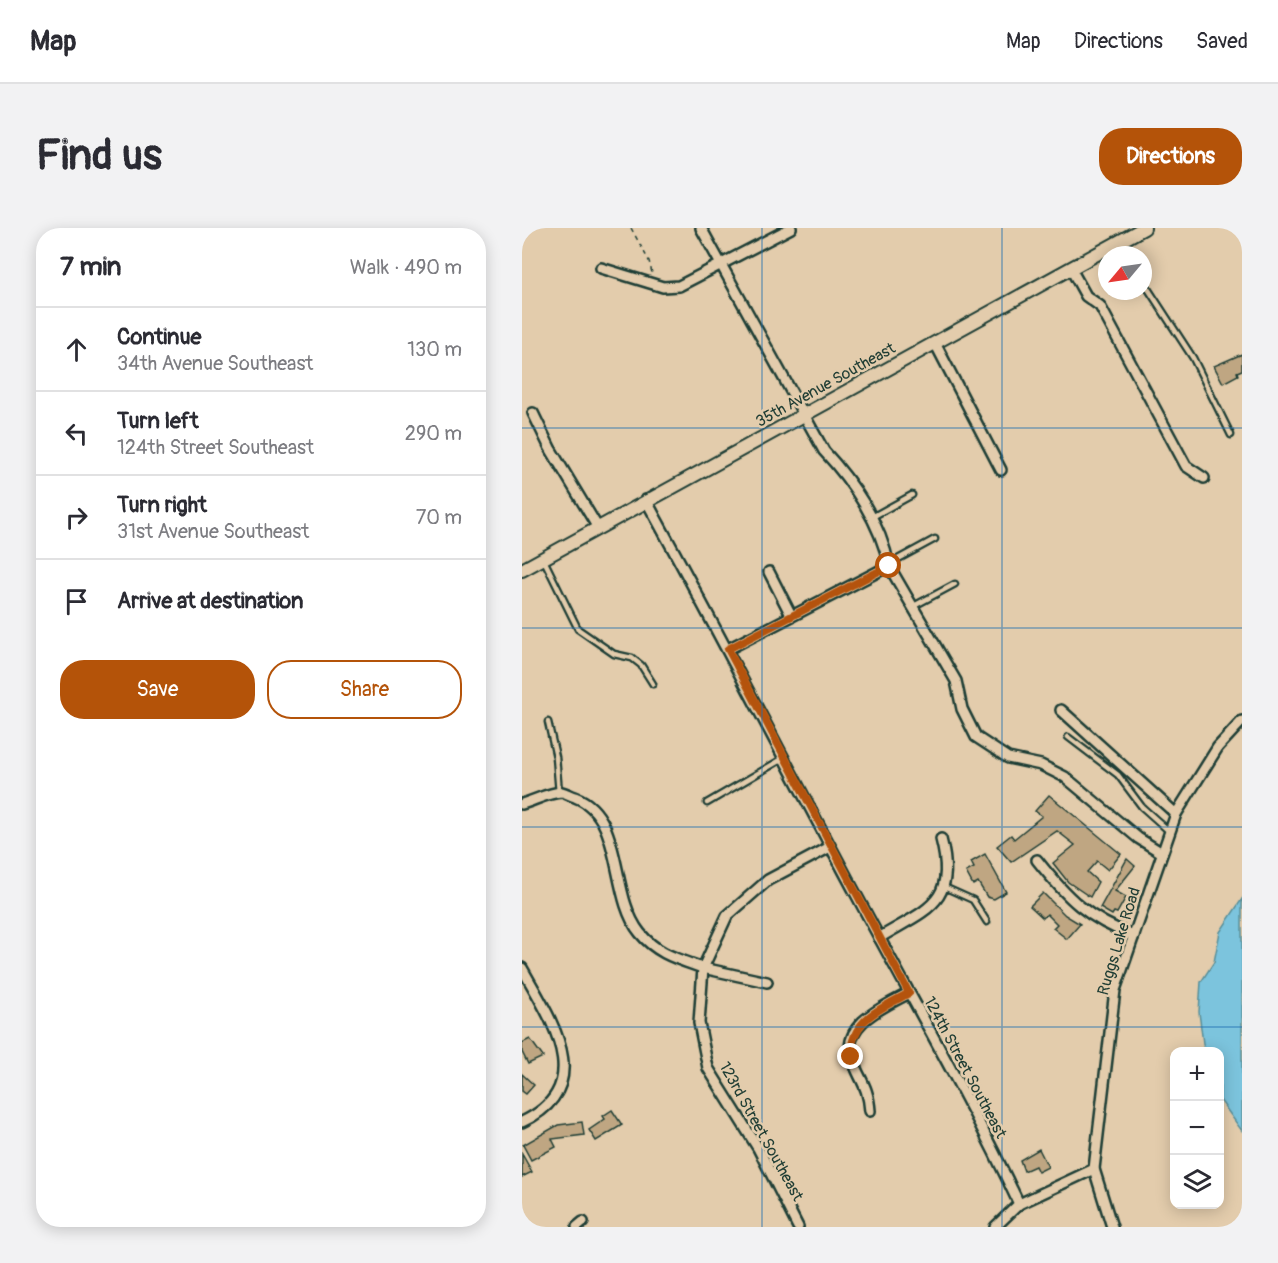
<!DOCTYPE html>
<meta charset="utf-8">
<style>
:root{--surface:#fff;--page:#f2f2f3;--text:#2b2b33;--muted:#7c7c81;--line:#e1e1e2;--accent:#b45309}
body{margin:0;font-family:Pangolin,sans-serif;background:var(--page);color:var(--text)}
.controls{position:absolute;right:18px;bottom:18px;display:grid;overflow:hidden;border-radius:12px;box-shadow:0 3px 15px #0003}
.controls button{width:54px;height:54px;display:grid;place-items:center;padding:0;border:0;border-bottom:2px solid var(--line);background:var(--surface);color:var(--text);font:30px sans-serif}
.compass{position:absolute;left:576px;top:18px;width:54px;height:54px;border-radius:50%;background:var(--surface);box-shadow:0 3px 15px #0003;rotate:241deg}
.stop{position:absolute;width:18px;height:18px;margin:-14px;border:4px solid #b45309;border-radius:50%;background:#fff}
.stop.end{background:#b45309;border-color:#fff;box-shadow:0 2px 6px #0008}
.list{margin:0;padding:0;list-style:none}
h2{display:flex;justify-content:space-between;align-items:center;height:78px;margin:0;padding:0 24px;font-size:26px}
h2 small{font-size:20px;font-weight:400;color:var(--muted)}
.list li{display:grid;grid-template-columns:39px 1fr auto;gap:18px;align-items:center;box-sizing:border-box;height:84px;padding:0 24px;border-top:2px solid var(--line)}
.list b{display:block;font-size:22px;white-space:nowrap}
.list p{margin:0;font-size:20px;white-space:nowrap;color:var(--muted)}
.list em{font-size:20px;font-style:normal;color:var(--muted)}
.actions{display:flex;gap:12px;padding:18px 24px}
.actions a{flex:1;padding:14px 0;border:2px solid var(--accent);border-radius:24px;text-align:center;font-size:21px;color:var(--accent)}
.actions .main{background:var(--accent);color:#fff}
.icon{flex:none;width:33px;height:33px;fill:none;stroke:currentColor;stroke-width:2;stroke-linecap:round;stroke-linejoin:round}
.map{position:relative;flex:none;width:720px;height:999px;overflow:hidden;border-radius:24px}
header{display:flex;align-items:center;gap:36px;box-sizing:border-box;height:84px;padding:0 30px;background:var(--surface);border-bottom:2px solid var(--line)}
header strong{font-size:28px}
nav{display:flex;gap:33px;margin-inline-start:auto;font-size:21px}
.intro{display:flex;align-items:center;justify-content:space-between;box-sizing:border-box;height:144px;padding:0 36px}
h1{margin:0;font-size:42px}
.button{padding:15px 27px;border-radius:24px;background:var(--accent);color:#fff;font-size:21px;font-weight:700}
main{display:flex;gap:36px;padding:0 36px}
aside{flex:1;background:var(--surface);border-radius:24px;box-shadow:0 3px 15px #0003}
.map>svg:first-child{display:block}
.water{fill:#7cc4dd;stroke:#578e99;stroke-width:1.5}
.building{fill:#bfa682;stroke:#1f3d34;stroke-width:1.5}
.lines{fill:none;stroke-linecap:round;stroke-linejoin:round}
.service-casing{stroke:#1f3d34;stroke-width:9}
.minor-casing{stroke:#1f3d34;stroke-width:14}
.tertiary-casing{stroke:#1f3d34;stroke-width:16}
.path{stroke:#1f3d34;stroke-width:1.5;stroke-dasharray:4.5 4.5;stroke-linecap:butt}
.service{stroke:#e3ccac;stroke-width:4.5}
.minor{stroke:#e3ccac;stroke-width:9}
.tertiary{stroke:#e3ccac;stroke-width:12}
.route{stroke:#b45309;stroke-width:8}
.grid{fill:none;stroke:#1f6fb2;stroke-width:1.5;stroke-opacity:0.55}
.labels{text-anchor:middle;stroke-width:5;stroke-linejoin:round;paint-order:stroke}
.street-label{font-size:16px;fill:#1f3d34;stroke:#e3ccac}
</style>
<header>
<strong>Map</strong>
<nav><a>Map</a><a>Directions</a><a>Saved</a></nav>
</header>
<div class="intro"><h1>Find us</h1><a class="button">Directions</a></div>
<main>
<aside>
<h2>7 min<small>Walk · 490 m</small></h2>
<ul class="list">
<li><svg class="icon" aria-label="ahead" viewBox="0 0 24 24"><path d="M12 20V5M6 11l6-6 6 6"/></svg><div><b>Continue</b><p>34th Avenue Southeast</p></div><em>130 m</em></li>
<li><svg class="icon" aria-label="left" viewBox="0 0 24 24"><path d="M17 20v-9H6M10 6l-5 5 5 5"/></svg><div><b>Turn left</b><p>124th Street Southeast</p></div><em>290 m</em></li>
<li><svg class="icon" aria-label="right" viewBox="0 0 24 24"><path d="M7 20v-9h11M14 6l5 5-5 5"/></svg><div><b>Turn right</b><p>31st Avenue Southeast</p></div><em>70 m</em></li>
<li><svg class="icon" aria-label="arrive" viewBox="0 0 24 24"><path d="M6 21V4h12l-3 4 3 4H6"/></svg><div><b>Arrive at destination</b></div></li>
</ul>
<div class="actions"><a class="main">Save</a><a>Share</a></div>
</aside>
<div class="map">
<svg width="720" height="999" viewBox="0 0 720 999">
<rect width="100%" height="100%" fill="#e3ccac"/>
<filter id="ink" filterUnits="userSpaceOnUse"><feTurbulence type="fractalNoise" baseFrequency=".0167" numOctaves="2"/><feDisplacementMap in="SourceGraphic" scale="12" xChannelSelector="R" yChannelSelector="G"/><feConvolveMatrix kernelMatrix="1 2 1 2 8 2 1 2 1" color-interpolation-filters="sRGB"/></filter>
<g filter="url(#ink)">
<path class="water" d="M720,671V903L698,872V824L682,823L677,784L679,754L692,734L698,704Z"/>
<g class="building">
<path d="M720,126V142L715,144L716,147L701,155L692,138Z"/>
<path d="M527,567L599,626L586,642L575,633L565,644L576,654L568,669L546,654L531,635L553,617L535,603L489,634L475,618L489,607L492,611L520,588L513,583Z"/>
<path d="M463,626L484,664L472,671L465,669L456,654L451,657L444,644L452,640L449,634Z"/>
<path d="M605,631L613,638L593,663L604,669L595,685L592,684L590,687L578,680Z"/>
<path d="M521,665L543,687L558,696L545,711L531,700L535,696L525,686L521,690L508,678Z"/>
<path d="M8,811L21,829L6,836L0,824V815Z"/>
<path d="M0,846L12,857L4,866L0,863Z"/>
<path d="M90,882L100,897L74,913L67,902L83,891L81,888Z"/>
<path d="M60,894L62,907L30,911L34,919L9,932L1,917L36,897Z"/>
<path d="M517,921L526,939L516,944L513,938L502,943L498,932Z"/>
<path d="M0,926L10,944L0,949Z"/>
</g>
<g class="lines">
<defs>
<g id="service">
<path d="M600,14L607,27"/>
<path d="M621,53L671,130L709,207"/>
<path d="M350,289L390,267"/>
<path d="M21,330L56,401L92,426L110,430L119,437L131,456"/>
<path d="M367,336L413,311"/>
<path d="M390,379L433,356"/>
<path d="M26,494L34,529L37,565"/>
<path d="M546,509L596,547L620,579L648,604"/>
<path d="M185,575L262,530"/>
<path d="M422,659L451,672L465,694"/>
</g>
<g id="minor">
<path d="M179,0L302,223C331,254 359,296 367,338L434,453L440,481L454,509L486,530L519,537L543,549L616,610L640,625"/>
<path d="M79,40L141,59L157,58L269,0"/>
<path d="M549,41L564,68L578,78L664,238L682,250"/>
<path d="M413,115L479,242"/>
<path d="M11,185L28,220L76,300"/>
<path d="M124,272C197,404 265,538 336,670C390,772 448,871 497,976"/>
<path d="M247,344L269,387"/>
<path d="M206,421L367,338"/>
<path d="M539,482L654,586"/>
<path d="M0,576C11,573 28,564 40,564C44,565 49,568 53,569C103,588 87,667 118,705C135,726 156,731 181,740L177,795L186,840L236,920L276,999"/>
<path d="M515,632C545,670 566,691 612,708"/>
<path d="M357,710C405,681 436,675 419,611"/>
<path d="M0,740C29,792 76,858 0,894"/>
<path d="M245,754L181,740L205,688L246,652L308,619"/>
<path d="M348,883C346,856 337,852 330,830C319,795 364,778 387,765"/>
<path d="M55,999L61,994"/>
<path d="M473,999L497,976L572,941"/>
<path d="M590,999L572,941L593,762L654,586L696,519L720,493"/>
</g>
<path id="tertiary" d="M0,342L622,0"/>
</defs>
<use href="#service" class="service-casing"/>
<use href="#minor" class="minor-casing"/>
<use href="#tertiary" class="tertiary-casing"/>
<path class="path" d="M109,0L127,33L130,45"/>
<use href="#service" class="service"/>
<use href="#minor" class="minor"/>
<use href="#tertiary" class="tertiary"/>
</g>
</g>
<g class="lines" filter="url(#ink)">
<path class="route" d="M329,829C328,791 359,781 387,765L206,421L367,338"/>
</g>
<path class="grid" d="M240,0V999M480,0V999M0,200H720M0,400H720M0,599H720M0,799H720"/>
<g class="labels">
<g class="street-label">
<text transform="translate(303 156) rotate(-29)" y="6">35th Avenue Southeast</text>
<text transform="translate(596 713) rotate(-73)" y="6">Ruggs Lake Road</text>
<text transform="translate(444 839) rotate(62)" y="6">124th Street Southeast</text>
<text transform="translate(240 903) rotate(61)" y="6">123rd Street Southeast</text>
</g>
</g>
</svg>
<div class="controls">
<button>+</button>
<button>−</button>
<button><svg class="icon" aria-label="layers" viewBox="0 0 24 24"><path d="M12 4l9 5-9 5-9-5zM3 14l9 5 9-5"/></svg></button>
</div>
<svg class="compass" viewBox="-18 -18 36 36"><path d="M0-13l5 13h-10z" fill="#e53935"/><path d="M0 13l5-13h-10z" fill="#7c7c81"/></svg>
<div class="stop" style="left:367px;top:338px"></div>
<div class="stop end" style="left:329px;top:829px"></div>
</div>
</main>
